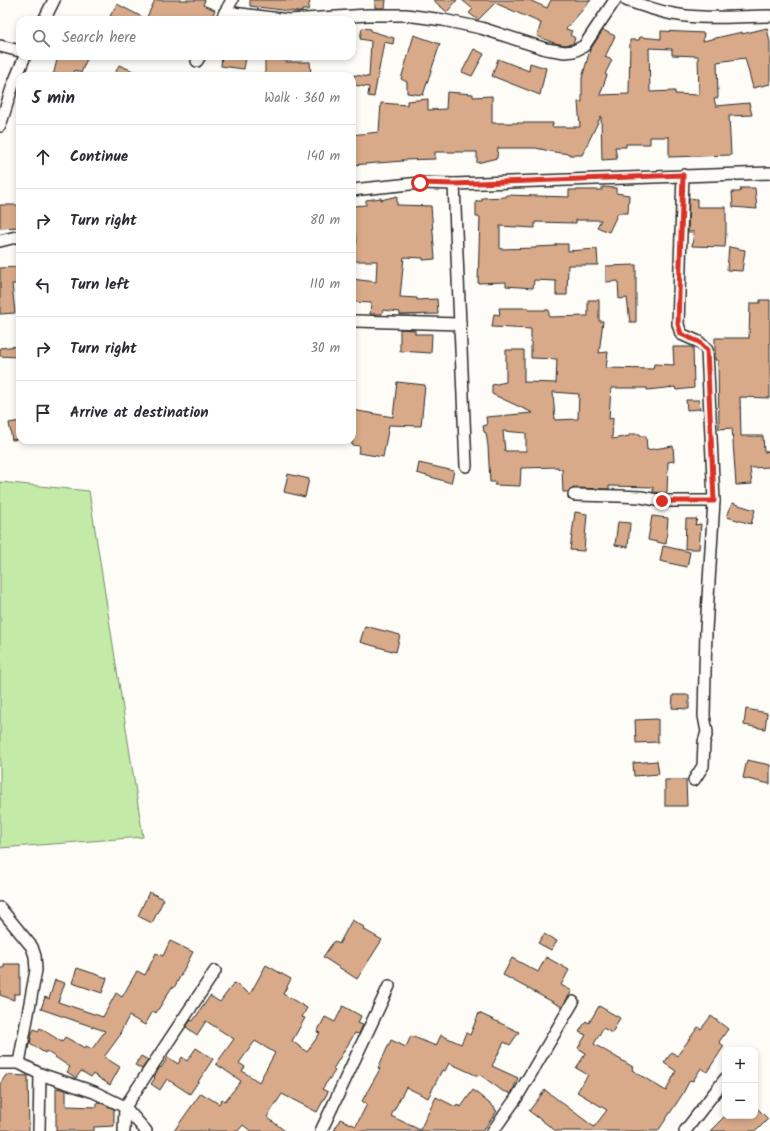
<!DOCTYPE html>
<meta charset="utf-8">
<style>
:root{--surface:#fff;--page:#f2f2f3;--text:#2b2b33;--muted:#7c7c81;--line:#e1e1e2}
body{margin:0;font-family:Kalam,sans-serif;background:var(--page);color:var(--text)}
.controls{position:absolute;right:12px;bottom:12px;display:grid;overflow:hidden;border-radius:8px;box-shadow:0 2px 6px #0003}
.controls button{width:36px;height:36px;display:grid;place-items:center;padding:0;border:0;border-bottom:1px solid var(--line);background:var(--surface);color:var(--text);font:20px sans-serif}
.stop{position:absolute;width:12px;height:12px;margin:-9px;border:3px solid #d93025;border-radius:50%;background:#fff}
.stop.end{background:#d93025;border-color:#fff;box-shadow:0 1px 4px #0008}
.list{margin:0;padding:0;list-style:none}
h2{display:flex;justify-content:space-between;align-items:center;height:52px;margin:0;padding:0 16px;font-size:17px}
h2 small{font-size:13px;font-weight:400;color:var(--muted)}
.list li{display:grid;grid-template-columns:26px 1fr auto;gap:12px;align-items:center;box-sizing:border-box;height:64px;padding:0 16px;border-top:1px solid var(--line)}
.list b{display:block;font-size:15px;white-space:nowrap}
.list em{font-size:13px;font-style:normal;color:var(--muted)}
.icon{flex:none;width:22px;height:22px;fill:none;stroke:currentColor;stroke-width:2;stroke-linecap:round;stroke-linejoin:round}
.map{position:relative;flex:none;width:770px;height:1131px;overflow:hidden}
.search{position:absolute;background:var(--surface);box-shadow:0 2px 6px #0003;left:16px;top:16px;width:340px;height:44px;display:flex;align-items:center;gap:10px;box-sizing:border-box;padding:0 14px;border-radius:12px;color:var(--muted);font-size:15px}
.panel{position:absolute;background:var(--surface);box-shadow:0 2px 6px #0003;left:16px;top:72px;width:340px;height:372px;border-radius:12px}
.map>svg:first-child{display:block}
.green{fill:#c3eba7;stroke:#778b69}
.building{fill:#d8aa89;stroke:#2b2b2b;fill-rule:evenodd}
.lines{fill:none;stroke-linecap:round;stroke-linejoin:round}
.minor-casing{stroke:#2b2b2b;stroke-width:14}
.minor{stroke:#fdfcf7;stroke-width:11}
.route{stroke:#d93025;stroke-width:5}
</style>
<div class="map">
<svg width="770" height="1131" viewBox="0 0 770 1131">
<rect width="100%" height="100%" fill="#fdfcf7"/>
<filter id="ink" filterUnits="userSpaceOnUse"><feTurbulence type="fractalNoise" baseFrequency=".025" numOctaves="2"/><feDisplacementMap in="SourceGraphic" scale="8" xChannelSelector="R" yChannelSelector="G"/><feConvolveMatrix kernelMatrix="1 2 1 2 8 2 1 2 1" color-interpolation-filters="sRGB"/></filter>
<g filter="url(#ink)">
<path class="green" d="M0,482L89,491L143,837L0,848Z"/>
<g class="building">
<path d="M155,0H205L203,5L215,10L211,20H117L110,16L117,4L146,19Z"/>
<path d="M250,0H310L308,10H302V12H297L250,6Z"/>
<path d="M375,0H386L385,8H375Z"/>
<path d="M433,0H457L447,12Z"/>
<path d="M462,0H529L547,8L551,0H591L566,29L572,31L570,35L575,38L573,44L565,45L554,43L537,36L541,23L495,3L478,20L469,13L473,9Z"/>
<path d="M362,28L371,29V31L394,38L393,44L384,42L374,97L368,96L369,87L353,85L354,75L369,77L371,41L360,39Z"/>
<path d="M767,28L770,43V84L753,88L745,58L717,62L718,98L714,99L716,106L749,103L752,115L729,116L731,155L669,157V137H650V144H626V147H615L617,159L602,160L601,116L582,155H570V154L554,152L536,148H498L497,158L477,163V152H435V159L402,160L403,161L352,165V135L379,132L381,103L407,105V101L428,99V110L446,109L447,92L473,94V97L492,96V123H553L552,127H580L578,102H582V78L590,50L603,30L615,36L605,57L612,60L605,74L607,75L600,95L629,94L630,40H639L640,37L661,39V31L704,33L703,41L742,32V34ZM649,48L672,49V55L698,56L699,95L675,94V91L650,92Z"/>
<path d="M414,35L440,44L423,95L407,93V82L401,79Z"/>
<path d="M474,49L484,54L472,76L462,72Z"/>
<path d="M58,56H88L81,73L75,70L74,76H53Z"/>
<path d="M222,56H240V57L246,58L244,69L221,66Z"/>
<path d="M265,56H285L286,62H310L311,76H265Z"/>
<path d="M498,59L529,71L530,63L546,68L540,95L492,76Z"/>
<path d="M119,65L145,76H114Z"/>
<path d="M602,187L616,188V193L629,195L628,213H618L609,232L597,227L601,220H576V223L535,222V228L500,226V249L536,248V247L556,246V244H568V251L597,249L598,265H568L567,295H556V281L534,280L533,288L506,286V282L478,283L480,217H476V201H482V198L506,197V195L569,197V190H602Z"/>
<path d="M741,188H755L757,209L733,207L732,192H740Z"/>
<path d="M397,196V205L431,206L435,259L423,260V258L404,257L400,297L417,298V300L437,299L438,314L400,315V312L383,310L382,314H370L371,303L352,302V279L376,282L377,261H352V243H357L352,221V206L366,205V200L381,198V200Z"/>
<path d="M689,198L697,199V207H726V232L725,247L692,246L694,232H688Z"/>
<path d="M0,205H20V227L0,228Z"/>
<path d="M729,247L745,250L742,271L727,270Z"/>
<path d="M636,265V322H630L627,298L619,299L618,281L606,282V266Z"/>
<path d="M17,267V284H12L15,313L0,314V268Z"/>
<path d="M588,300H599V321H603L599,353L608,352L606,368L653,369L654,364L674,365L673,347H693L694,388L676,390L675,387L647,390V388H611L609,419L613,418L612,439L629,436L630,434H640V436H646L647,450L673,446L674,461L668,462L667,493L653,492V487L609,486V489L574,488L570,489L568,492H563L562,469H558V467L521,468L520,486L494,485L496,482H490L488,446L486,433L484,432L483,426L487,425L486,417L533,413L492,394V385L506,382V350H524V382L556,383L557,359L531,358V329L492,327L494,314L500,315L499,308H528V310H549V317L588,316ZM553,392L579,394L578,419L555,420ZM503,431L526,433V451H505Z"/>
<path d="M760,300H770V398L740,397L741,436H763L764,452L770,451V467L750,468L752,484L736,485L732,428L719,429L718,360H715V338H749L750,303H760Z"/>
<path d="M400,329L415,330V334H432L431,353L400,351Z"/>
<path d="M18,346L17,357L0,356V348Z"/>
<path d="M397,382L425,385L421,426L389,425L383,457L358,453L360,446L352,445V410L393,417Z"/>
<path d="M686,400H699L700,409L687,410Z"/>
<path d="M20,421V439L12,440L9,423Z"/>
<path d="M419,463L454,471L451,483L417,473Z"/>
<path d="M288,474L309,479L305,497L284,492Z"/>
<path d="M732,503L755,510L751,524L727,517Z"/>
<path d="M575,512L587,514L584,551L570,550Z"/>
<path d="M652,516L668,518L666,544L648,540Z"/>
<path d="M686,519H697L695,525L701,524L699,549H685Z"/>
<path d="M618,522L630,523L628,547L615,545Z"/>
<path d="M663,546L690,552L687,567L660,561Z"/>
<path d="M365,626L400,635L396,652L360,642Z"/>
<path d="M673,695H689V709L672,708Z"/>
<path d="M746,709L767,713L765,729L744,725Z"/>
<path d="M658,719V742L636,743L635,720Z"/>
<path d="M747,760L770,765V784L743,778Z"/>
<path d="M657,761L659,774L634,776L633,763Z"/>
<path d="M665,780H686L687,806H665Z"/>
<path d="M149,892L164,899L152,923L138,916Z"/>
<path d="M352,920L364,927L363,929L382,940L357,979L323,957L334,941L339,944Z"/>
<path d="M544,934L557,941L551,950L538,943Z"/>
<path d="M170,941L193,952L174,988L172,987L156,1013L153,1011L145,1025L129,1016L120,1033L121,1034L104,1057L120,1067L110,1085L93,1074L91,1077L81,1071L76,1078L67,1072L70,1067L46,1051L45,1053L30,1044L32,1033L34,1029L38,1031L40,1028L62,1042L65,1037L85,1048L86,1046L92,1049L105,1031L41,1009L45,997L49,999L55,980L65,983L58,1002L103,1017L116,993L122,997L137,971L145,975L156,953L163,956Z"/>
<path d="M546,957L569,970L561,985L572,991L562,1007L503,975L512,958L538,972Z"/>
<path d="M4,964H20V994H14V1000L0,995V968H4Z"/>
<path d="M266,965L291,979L283,994L307,1008L302,1017L305,1018L292,1041L307,1052L320,1033L317,1032L325,1017L335,1022L343,1006L361,1016L358,1023L363,1025L359,1034L355,1033L333,1069L335,1071L322,1089L328,1092L317,1112L282,1094L267,1117L285,1131H251L243,1125L238,1131H174L201,1093L219,1104L222,1099L225,1101L241,1081L216,1064L234,1039L206,1021L197,1035L186,1027L191,1020L193,1021L210,996L220,1002L234,983L250,994ZM255,1041L275,1053L259,1082L242,1071L245,1067L239,1063Z"/>
<path d="M77,968L107,978L102,993L72,983Z"/>
<path d="M599,1006L620,1018L612,1033L603,1028L594,1044L633,1067L632,1070L666,1091L676,1071L664,1063L672,1052L677,1056L698,1027L701,1029L711,1016L728,1029L719,1042L724,1046L707,1072L701,1068L693,1081L690,1080L682,1095L658,1131H556L529,1111L545,1090L594,1127L607,1110L577,1092L588,1075L576,1068L586,1053L578,1048L586,1035L579,1032L586,1021L589,1023Z"/>
<path d="M479,1013L519,1032L510,1045L504,1042L492,1066L518,1078L511,1094L504,1091V1092L479,1074L478,1076L449,1063L445,1071L442,1070L428,1098L406,1087L391,1116L420,1130L436,1097L456,1107L457,1105L461,1107L473,1090L495,1108V1110L497,1111L483,1131H334L340,1119L356,1126L367,1104L362,1101L380,1069L378,1068L391,1040L406,1047L411,1036L436,1046L441,1035L461,1044L466,1033L470,1035Z"/>
<path d="M196,1048L213,1059L190,1094L167,1079L160,1090L151,1084L155,1078L154,1077L160,1067L161,1068L168,1057L178,1064L182,1057L187,1061Z"/>
<path d="M141,1056L148,1060L142,1069L135,1065Z"/>
<path d="M6,1075L28,1076L29,1131L0,1130V1084Z"/>
<path d="M56,1088L66,1090V1106L97,1107V1102H99L114,1109V1126L94,1127V1131H56Z"/>
<path d="M755,1106L768,1119L756,1131H710L725,1116H755Z"/>
</g>
<g class="lines">
<defs>
<g id="minor">
<path d="M626,0C641,5 657,11 673,14C703,20 739,16 770,16"/>
<path d="M225,12L289,20L368,15H406L443,20L481,28L546,49L565,52L574,51L584,46L615,0"/>
<path d="M44,20L54,0"/>
<path d="M221,20L232,0"/>
<path d="M0,46L20,51"/>
<path d="M197,61L200,56"/>
<path d="M0,126L13,85L25,56"/>
<path d="M454,184L466,466"/>
<path d="M352,190L420,183L454,184L770,173"/>
<path d="M0,241L20,236"/>
<path d="M355,321L460,324"/>
<path d="M574,495L619,496L641,497L662,501H714L707,350L699,342L681,334L678,324L683,175"/>
<path d="M694,780L703,766L704,742L707,732L704,716L706,630L714,501"/>
<path d="M0,908L32,947L35,956L36,970L19,1063"/>
<path d="M0,1063H19L40,1074L94,1092L125,1107L146,1131"/>
<path d="M39,1131L40,1074"/>
<path d="M124,1131L125,1107L215,971"/>
<path d="M321,1131L389,986"/>
<path d="M493,1131L517,1097L573,1002"/>
<path d="M685,1131L725,1079"/>
</g>
</defs>
<use href="#minor" class="minor-casing"/>
<use href="#minor" class="minor"/>
</g>
</g>
<g class="lines" filter="url(#ink)">
<path class="route" d="M420,183L454,184L683,175L678,324L681,334L699,342L707,350L714,501H662"/>
</g>
</svg>
<div class="controls">
<button>+</button>
<button>−</button>
</div>
<div class="stop" style="left:420px;top:183px"></div>
<div class="stop end" style="left:662px;top:501px"></div>
<div class="search"><svg class="icon" aria-label="search" viewBox="0 0 24 24"><circle cx="10" cy="10" r="6"/><path d="M15 15l6 6"/></svg>Search here</div>
<section class="panel">
<h2>5 min<small>Walk · 360 m</small></h2>
<ul class="list">
<li><svg class="icon" aria-label="ahead" viewBox="0 0 24 24"><path d="M12 20V5M6 11l6-6 6 6"/></svg><div><b>Continue</b></div><em>140 m</em></li>
<li><svg class="icon" aria-label="right" viewBox="0 0 24 24"><path d="M7 20v-9h11M14 6l5 5-5 5"/></svg><div><b>Turn right</b></div><em>80 m</em></li>
<li><svg class="icon" aria-label="left" viewBox="0 0 24 24"><path d="M17 20v-9H6M10 6l-5 5 5 5"/></svg><div><b>Turn left</b></div><em>110 m</em></li>
<li><svg class="icon" aria-label="right" viewBox="0 0 24 24"><path d="M7 20v-9h11M14 6l5 5-5 5"/></svg><div><b>Turn right</b></div><em>30 m</em></li>
<li><svg class="icon" aria-label="arrive" viewBox="0 0 24 24"><path d="M6 21V4h12l-3 4 3 4H6"/></svg><div><b>Arrive at destination</b></div></li>
</ul>
</section>
</div>
